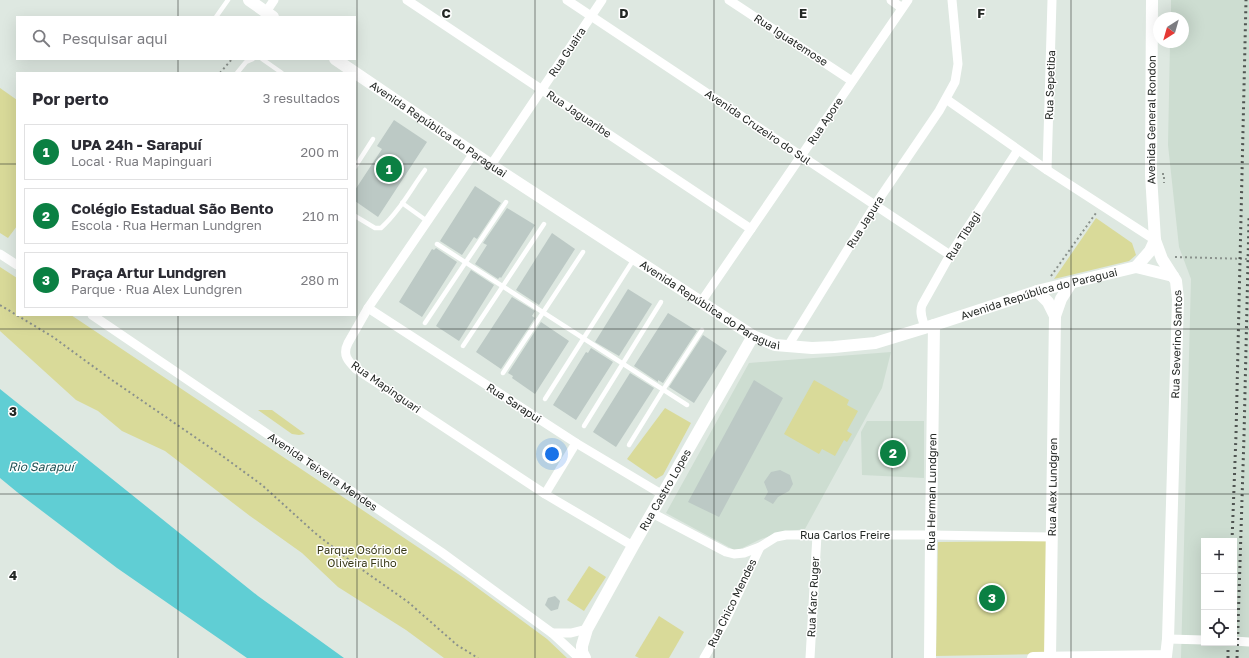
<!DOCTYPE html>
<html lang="pt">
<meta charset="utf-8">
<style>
:root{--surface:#fff;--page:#f2f2f3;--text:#2b2b33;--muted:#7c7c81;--line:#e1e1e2;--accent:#0b8043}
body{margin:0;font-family:"Golos Text",sans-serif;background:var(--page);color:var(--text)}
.controls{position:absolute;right:12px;bottom:12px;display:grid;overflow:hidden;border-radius:0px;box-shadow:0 4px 16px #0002}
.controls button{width:36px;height:36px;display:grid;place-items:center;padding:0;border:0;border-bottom:1px solid var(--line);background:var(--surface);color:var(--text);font:20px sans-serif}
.compass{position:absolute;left:1153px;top:12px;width:36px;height:36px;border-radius:50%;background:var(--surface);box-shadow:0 4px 16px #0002;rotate:217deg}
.you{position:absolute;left:552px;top:454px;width:14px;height:14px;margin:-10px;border:3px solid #fff;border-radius:50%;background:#1a73e8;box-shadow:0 0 0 6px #1a73e833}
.badge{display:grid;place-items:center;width:26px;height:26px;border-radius:50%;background:var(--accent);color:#fff;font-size:13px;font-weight:700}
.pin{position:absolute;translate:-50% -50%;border:2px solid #fff;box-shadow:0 1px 4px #0006}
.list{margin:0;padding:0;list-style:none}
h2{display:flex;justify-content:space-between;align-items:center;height:52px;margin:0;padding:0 16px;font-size:17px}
h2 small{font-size:13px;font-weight:400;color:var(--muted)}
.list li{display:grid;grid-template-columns:26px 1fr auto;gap:12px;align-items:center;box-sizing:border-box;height:56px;margin:0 8px 8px;padding:0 8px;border:1px solid var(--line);border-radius:0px}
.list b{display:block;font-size:15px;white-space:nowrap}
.list p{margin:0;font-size:13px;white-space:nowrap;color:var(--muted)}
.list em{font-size:13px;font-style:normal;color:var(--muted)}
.icon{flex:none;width:22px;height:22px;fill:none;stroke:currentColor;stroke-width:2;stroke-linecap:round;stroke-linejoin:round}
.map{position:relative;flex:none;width:1249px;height:658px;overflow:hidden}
.search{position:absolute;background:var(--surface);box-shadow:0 4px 16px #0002;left:16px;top:16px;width:340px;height:44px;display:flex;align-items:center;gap:10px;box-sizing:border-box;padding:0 14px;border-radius:0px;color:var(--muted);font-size:15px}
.panel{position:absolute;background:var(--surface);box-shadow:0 4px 16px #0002;left:16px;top:72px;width:340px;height:244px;border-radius:0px}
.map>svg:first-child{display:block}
.built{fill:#cdddd1;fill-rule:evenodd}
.green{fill:#d9da99}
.water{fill:#60ced4}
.building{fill:#bcc9c5}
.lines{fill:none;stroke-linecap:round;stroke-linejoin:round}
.path{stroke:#8a918c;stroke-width:2;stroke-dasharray:2 3;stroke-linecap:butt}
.lane{stroke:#fff;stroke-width:4.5}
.street{stroke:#fff;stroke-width:9}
.secondary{stroke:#fff;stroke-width:12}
.rail{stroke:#505552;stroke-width:3;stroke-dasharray:2 4;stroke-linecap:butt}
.grid{fill:none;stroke:#242825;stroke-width:1;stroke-opacity:0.55}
.labels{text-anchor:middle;stroke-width:3;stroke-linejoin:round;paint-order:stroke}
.street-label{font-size:11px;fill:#242825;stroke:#fff}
.park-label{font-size:11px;fill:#393917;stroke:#fff}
.water-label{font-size:12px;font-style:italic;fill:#225355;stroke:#fff}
.grid-label{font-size:13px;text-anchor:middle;font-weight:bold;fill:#242825;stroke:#fff;stroke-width:3;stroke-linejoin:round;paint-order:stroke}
</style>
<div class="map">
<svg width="1249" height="658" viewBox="0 0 1249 658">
<rect width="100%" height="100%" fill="#dee8e1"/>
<g class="built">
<path d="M1171,0H1249V658H1181L1191,279L1179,247L1168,145L1170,42H1183V18H1171ZM1204,541H1234V643H1204Z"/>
<path d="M891,352L882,388L805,529L782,532L761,539L736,551L666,513L749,363Z"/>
<path d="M867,421H924V478L862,475L861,432Z"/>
</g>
<g class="green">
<path d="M0,88L17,100V226L8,238L0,233Z"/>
<path d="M1096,218L1132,243L1136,255L1129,261L1054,279Z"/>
<path d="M0,267L17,278V315H71L464,578L547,639L567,658H444L406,630L338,587L302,553L250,516L165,451L122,431L98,411L76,400L0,331Z"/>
<path d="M814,380L849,400L847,405L858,411L847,431L852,434L847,442L844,440L835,456L822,449L819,454L784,434Z"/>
<path d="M665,408L691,423L663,475L656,479L627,459Z"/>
<path d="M258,410H272L305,434L299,435L292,434Z"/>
<path d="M1046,541V654L936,656L938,542Z"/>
<path d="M589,566L606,577L584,611L567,600Z"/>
<path d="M659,616L684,632L669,658H639L635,656Z"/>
</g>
<path class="water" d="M0,389L258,596L344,658H247L117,568L17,492L0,478Z"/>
<g class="building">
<path d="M394,120L427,142L378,217L355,201V190L382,149L377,146Z"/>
<path d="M475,186L501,203L477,239L474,237L462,255L440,241Z"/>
<path d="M507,208L535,225L501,278L500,277L498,279L475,264L487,245L483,243Z"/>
<path d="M552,233L575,249L539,305L516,290Z"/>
<path d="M436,248L457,262L422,317L399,302L432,249L434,250Z"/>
<path d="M471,270L494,285L459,341L436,326Z"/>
<path d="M628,289L652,304L619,356L595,342Z"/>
<path d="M512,297L535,311L532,316L535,318L501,369L476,352Z"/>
<path d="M668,313L697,331L663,383L658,380V382L634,366Z"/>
<path d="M541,322L569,341L535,394L512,378L513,376L508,373Z"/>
<path d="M703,335L727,351L694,403L669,387Z"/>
<path d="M591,348L613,362L576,420L553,405L586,352L588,353Z"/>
<path d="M630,373L654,388L616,447L593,432Z"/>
<path d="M754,380L783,398L719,517L688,502Z"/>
<path d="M780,470L790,475L793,484L789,491L778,497L773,504L764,499L768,492L764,482L771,472Z"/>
<path d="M555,596L560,601L558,609L551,611L545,605L548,598Z"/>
</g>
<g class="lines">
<g class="path">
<path d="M220,73L232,59"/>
<path d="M1162,174H1164V183"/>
<path d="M1175,257L1249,259"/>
<path d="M1051,276L1096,213"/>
<path d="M0,305L53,337L109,378L221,455L262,485L315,533L357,566L408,602L457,645L478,658"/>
</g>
<g class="lane">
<path d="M216,17L228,0"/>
<path d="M262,59L282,73"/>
<path d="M237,73L246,62L253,59"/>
<path d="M355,167L373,139"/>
<path d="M402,203L427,221"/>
<path d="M355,216L375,228H381C399,212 411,189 425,170"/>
<path d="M437,244L687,405"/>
<path d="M425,323L506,202"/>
<path d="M463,346L544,224"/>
<path d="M503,373L583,252"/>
<path d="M545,399L634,259"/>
<path d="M584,426L661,302"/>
<path d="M629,445L663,390L702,330"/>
</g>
<g class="street">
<path d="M407,0L751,229"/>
<path d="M567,0L950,255"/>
<path d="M729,0L852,81"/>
<path d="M891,0L902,8"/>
<path d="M266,12L274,0"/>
<path d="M946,99L1047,170L1155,240"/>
<path d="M474,153L368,308L348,343C342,355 348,361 356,369L545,494L633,546"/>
<path d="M491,165L602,0"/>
<path d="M1047,170L1052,0"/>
<path d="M0,254L17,265"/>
<path d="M701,302L908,0"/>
<path d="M368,308L576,443L663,495"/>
<path id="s1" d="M92,315L441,552L552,633L579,658"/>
<path d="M925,328C923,320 919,313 922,305L950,255L1018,150"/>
<path d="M788,346L875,205L939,111L955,82L958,64L952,0"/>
<path d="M545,494L576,443"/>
<path d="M652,513L726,552L734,554L744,553L760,547L776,537L786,535H931L1052,537"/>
<path d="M552,633H571L587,629"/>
<path d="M1168,639L1204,640"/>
<path d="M1234,641L1249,642"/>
<path d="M704,658L725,622L760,547"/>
<path d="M810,658L817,535"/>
</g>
<g class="secondary">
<path d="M249,0L273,17"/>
<path id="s2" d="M335,59L491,165L753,336L775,345L812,348L834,347L875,343L934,325L1041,290L1136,267L1173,276"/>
<path d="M1136,267L1150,251L1155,240"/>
<path d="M1037,291L1048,302L1055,316"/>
<path id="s3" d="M585,658L582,652V646L587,629L633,546L753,336"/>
<path id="s4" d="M930,658L931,535L934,325"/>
<path id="s5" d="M1033,658L1166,656L1168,639L1178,299L1176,281L1162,259L1155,240L1151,175L1152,0"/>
<path id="s6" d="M1050,658L1055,316L1061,299L1071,283"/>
</g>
<g class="rail">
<path d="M1232,541L1236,435L1246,0"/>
<path d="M1228,658V643"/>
<path d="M1237,658L1244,436L1249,218"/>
</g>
</g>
<path class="grid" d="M178,0V17M357,0V658M535,0V658M714,0V658M892,0V658M1071,0V658M178,59V73M0,164H17M355,164H1249M178,315V658M0,329H1249M0,494H1249"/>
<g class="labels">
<g class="street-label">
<text transform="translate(791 40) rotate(33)" y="4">Rua Iguatemose</text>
<text transform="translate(567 52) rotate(-56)" y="4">Rua Guaira</text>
<text transform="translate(1050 85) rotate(-88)" y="4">Rua Sepetiba</text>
<text transform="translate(579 114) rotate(34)" y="4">Rua Jaguaribe</text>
<text dy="4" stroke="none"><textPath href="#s5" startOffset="675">Avenida General Rondon</textPath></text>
<text transform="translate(825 121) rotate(-56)" y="4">Rua Apore</text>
<text transform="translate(758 127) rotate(34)" y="4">Avenida Cruzeiro do Sul</text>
<text dy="4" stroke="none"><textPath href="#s2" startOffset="125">Avenida República do Paraguai</textPath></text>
<text transform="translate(865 222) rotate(-58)" y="4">Rua Japura</text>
<text transform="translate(963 236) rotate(-58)" y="4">Rua Tibagi</text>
<text dy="4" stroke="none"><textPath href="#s2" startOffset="797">Avenida República do Paraguai</textPath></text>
<text dy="4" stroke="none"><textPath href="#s2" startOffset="449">Avenida República do Paraguai</textPath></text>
<text dy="4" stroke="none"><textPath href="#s5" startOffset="445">Rua Severino Santos</textPath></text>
<text transform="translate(386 387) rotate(35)" y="4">Rua Mapinguari</text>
<text transform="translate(514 403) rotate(33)" y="4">Rua Sarapui</text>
<text dy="4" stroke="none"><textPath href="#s1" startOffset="279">Avenida Teixeira Mendes</textPath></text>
<text dy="4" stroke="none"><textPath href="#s6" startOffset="171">Rua Alex Lundgren</textPath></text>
<text dy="4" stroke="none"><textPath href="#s3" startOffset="190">Rua Castro Lopes</textPath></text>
<text dy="4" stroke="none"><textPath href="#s4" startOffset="166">Rua Herman Lundgren</textPath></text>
<text x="845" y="539">Rua Carlos Freire</text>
<text transform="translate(813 597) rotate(-87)" y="4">Rua Karc Ruger</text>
<text transform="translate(732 603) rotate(-64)" y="4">Rua Chico Mendes</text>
</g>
<g class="park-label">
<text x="362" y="554">Parque Osório de<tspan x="362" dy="13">Oliveira Filho</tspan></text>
</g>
<g class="water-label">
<text x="41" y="471">Rio Sarapuí</text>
</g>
</g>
<g class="grid-label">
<text x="446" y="18">C</text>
<text x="624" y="18">D</text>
<text x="803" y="18">E</text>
<text x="981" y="18">F</text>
<text x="13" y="416">3</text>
<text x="13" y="580">4</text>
</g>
</svg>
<div class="controls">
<button>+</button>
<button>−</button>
<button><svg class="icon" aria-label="locate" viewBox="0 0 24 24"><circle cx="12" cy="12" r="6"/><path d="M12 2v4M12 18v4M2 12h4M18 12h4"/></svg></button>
</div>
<svg class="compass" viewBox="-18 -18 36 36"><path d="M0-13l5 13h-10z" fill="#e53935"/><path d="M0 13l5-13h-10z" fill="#7c7c81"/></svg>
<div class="you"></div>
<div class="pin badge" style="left:389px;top:169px">1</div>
<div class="pin badge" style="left:893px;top:453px">2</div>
<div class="pin badge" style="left:992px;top:598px">3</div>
<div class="search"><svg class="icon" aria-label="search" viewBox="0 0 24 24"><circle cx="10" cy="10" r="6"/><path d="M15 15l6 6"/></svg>Pesquisar aqui</div>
<section class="panel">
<h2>Por perto<small>3 resultados</small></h2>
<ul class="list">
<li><span class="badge">1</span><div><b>UPA 24h - Sarapuí</b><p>Local · Rua Mapinguari</p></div><em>200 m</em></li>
<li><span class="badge">2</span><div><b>Colégio Estadual São Bento</b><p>Escola · Rua Herman Lundgren</p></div><em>210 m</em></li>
<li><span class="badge">3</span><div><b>Praça Artur Lundgren</b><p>Parque · Rua Alex Lundgren</p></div><em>280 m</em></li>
</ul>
</section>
</div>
